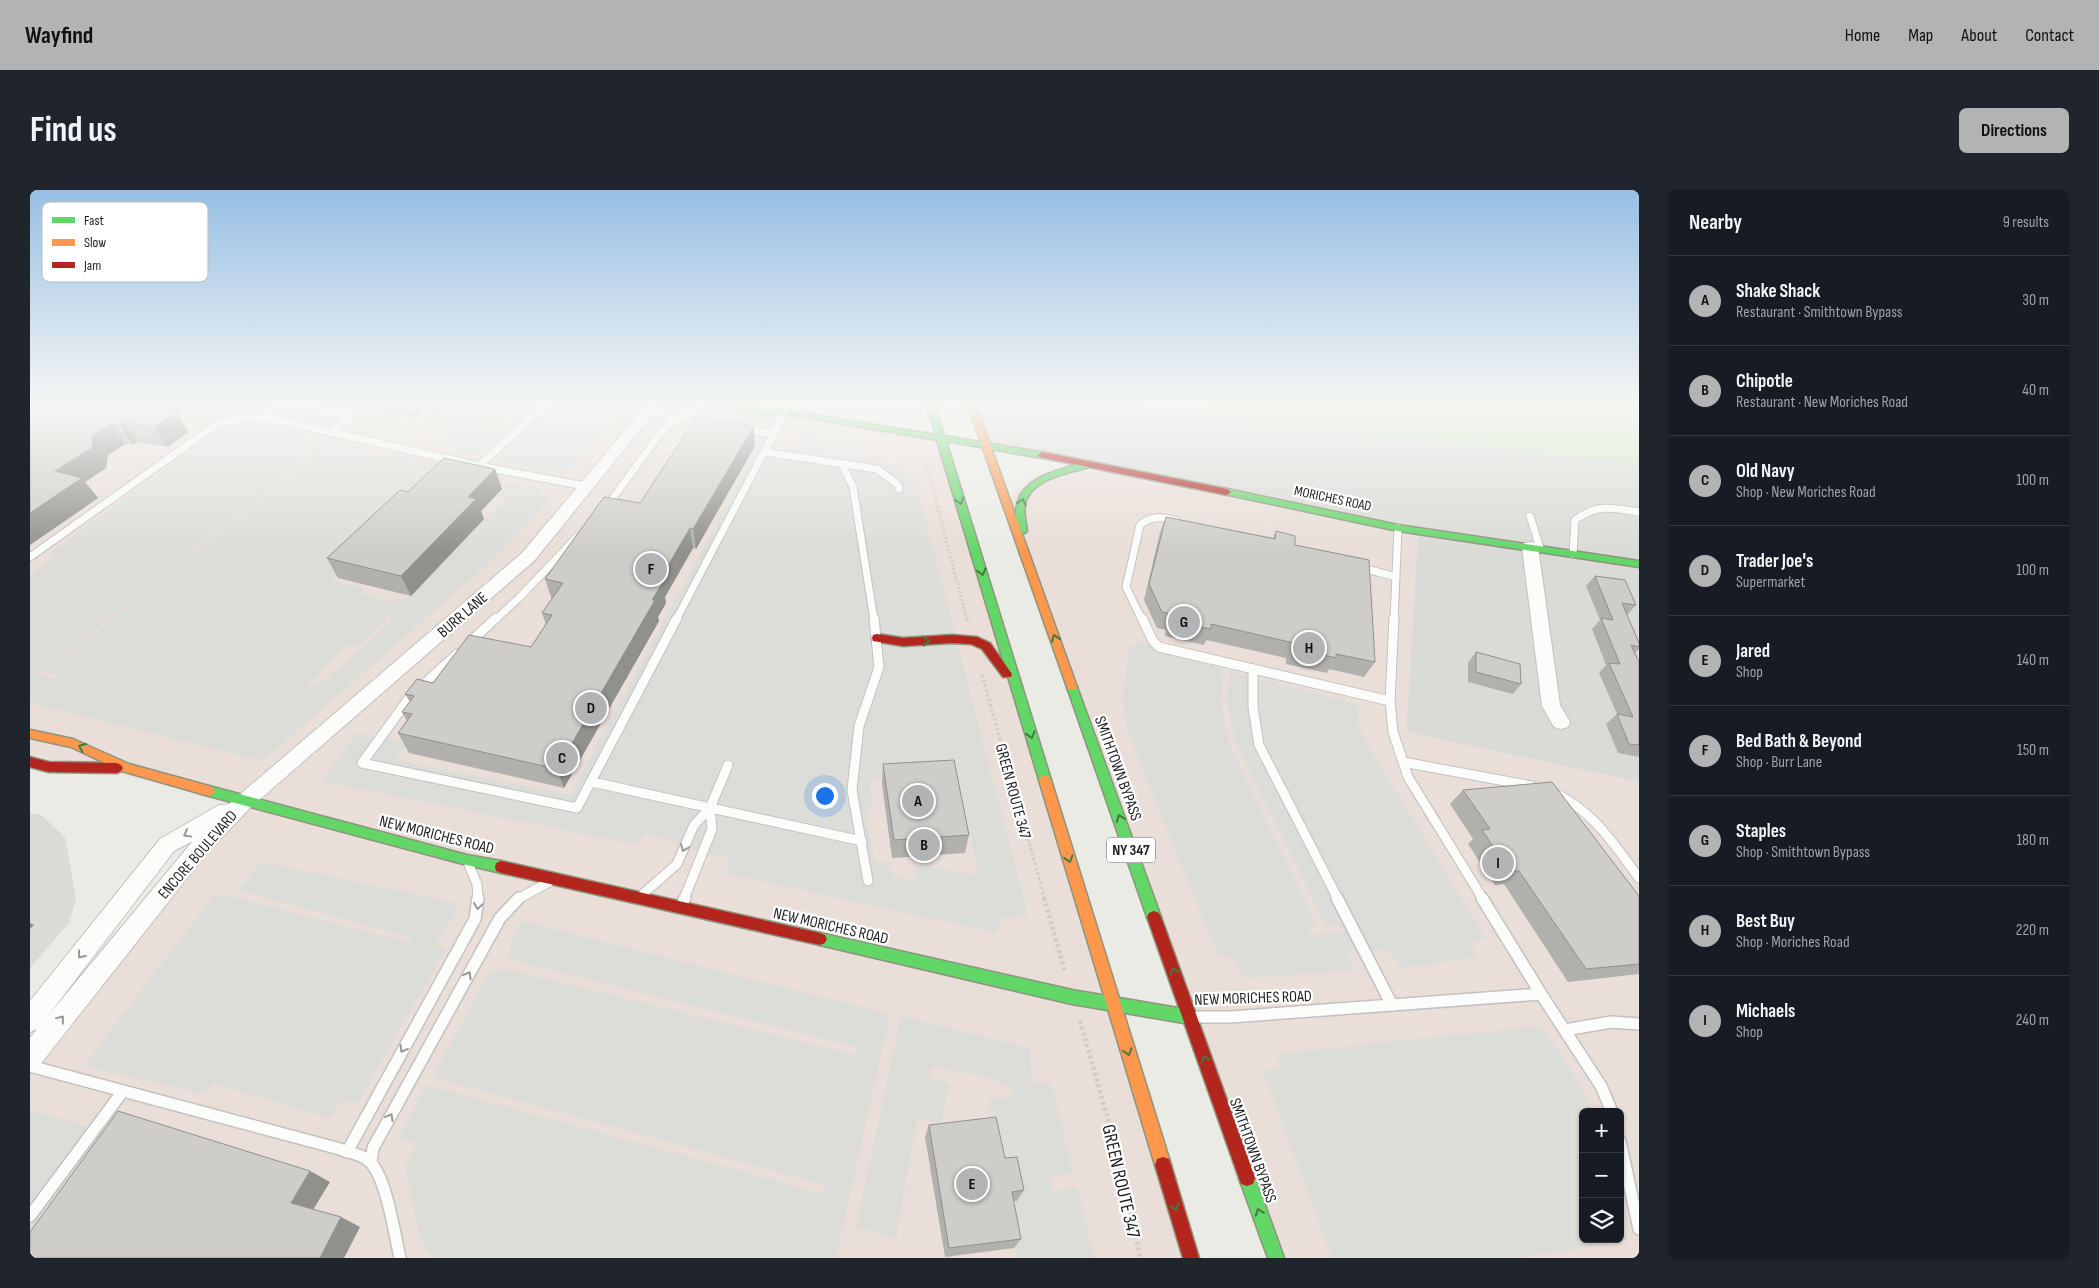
<!DOCTYPE html>
<meta charset="utf-8">
<style>
:root{--surface:#171b24;--page:#20242c;--text:#f1f3f6;--muted:#9ea1a6;--line:#363941;--accent:#b2b3b4}
body{margin:0;font-family:"Sofia Sans Condensed",sans-serif;background:var(--page);color:var(--text)}
.controls{position:absolute;right:15px;bottom:15px;display:grid;overflow:hidden;border-radius:8px;box-shadow:0 1px 4px #0004}
.controls button{width:45px;height:45px;display:grid;place-items:center;padding:0;border:0;border-bottom:1px solid var(--line);background:var(--surface);color:var(--text);font:25px sans-serif}
.you{position:absolute;left:794px;top:605px;width:18px;height:18px;margin:-12px;border:4px solid #fff;border-radius:50%;background:#1a73e8;box-shadow:0 0 0 8px #1a73e833}
.badge{display:grid;place-items:center;width:32px;height:32px;border-radius:50%;background:var(--accent);color:#111;font-size:16px;font-weight:700}
.pin{position:absolute;translate:-50% -50%;border:2px solid #fff;box-shadow:0 1px 5px #0006}
.list{margin:0;padding:0;list-style:none}
h2{display:flex;justify-content:space-between;align-items:center;height:65px;margin:0;padding:0 20px;font-size:21px}
h2 small{font-size:16px;font-weight:400;color:var(--muted)}
.list li{display:grid;grid-template-columns:32px 1fr auto;gap:15px;align-items:center;box-sizing:border-box;height:90px;padding:0 20px;border-top:1px solid var(--line)}
.list b{display:block;font-size:19px;white-space:nowrap}
.list p{margin:0;font-size:16px;white-space:nowrap;color:var(--muted)}
.list em{font-size:16px;font-style:normal;color:var(--muted)}
.icon{flex:none;width:28px;height:28px;fill:none;stroke:currentColor;stroke-width:2;stroke-linecap:round;stroke-linejoin:round}
.map{position:relative;flex:none;width:1609px;height:1068px;overflow:hidden;border-radius:8px}
header{display:flex;align-items:center;gap:30px;box-sizing:border-box;height:70px;padding:0 25px;background:var(--accent);color:#111}
header strong{font-size:24px}
nav{display:flex;gap:28px;margin-inline-start:auto;font-size:18px}
.intro{display:flex;align-items:center;justify-content:space-between;box-sizing:border-box;height:120px;padding:0 30px}
h1{margin:0;font-size:35px}
.button{padding:12px 22px;border-radius:8px;background:var(--accent);color:#111;font-size:18px;font-weight:700}
main{display:flex;gap:30px;padding:0 30px}
aside{flex:1;background:var(--surface);border-radius:8px;box-shadow:0 1px 4px #0004}
.map>svg:first-child{display:block}
.residential{fill:#dadad7}
.commercial{fill:#e9ded8;fill-rule:evenodd}
.grass{fill:#d1e8c6}
.parking{fill:#dcdcd9;fill-rule:evenodd}
.lines{fill:none;stroke-linecap:round;stroke-linejoin:round}
.lane-far2-casing{stroke:#c2c2c0;stroke-width:9}
.lane-far1-casing{stroke:#c2c2c0;stroke-width:11}
.lane-casing{stroke:#c2c2c0;stroke-width:14}
.street-casing{stroke:#c2c2c0;stroke-width:2}
.fast-casing{stroke:#8e947f;stroke-width:3}
.slow-casing{stroke:#8e947f;stroke-width:3}
.jam-casing{stroke:#8e947f;stroke-width:3}
.path-far2{stroke:#d4cbc6;stroke-width:2.5;stroke-dasharray:2 2;stroke-linecap:butt}
.path-far1{stroke:#d4cbc6;stroke-width:3;stroke-dasharray:2.5 2.5;stroke-linecap:butt}
.path{stroke:#d4cbc6;stroke-width:4.5;stroke-dasharray:3 3;stroke-linecap:butt}
.lane-far2{stroke:#fcfcfb;stroke-width:7}
.lane-far1{stroke:#fcfcfb;stroke-width:9}
.lane{stroke:#fcfcfb;stroke-width:11}
.street{fill:#fcfcfb;fill-rule:evenodd}
.fast{fill:#63d668;fill-rule:evenodd}
.slow{fill:#ff974d;fill-rule:evenodd}
.jam{fill:#b3261e;fill-rule:evenodd}
.wall{fill:#b1b0ad}
.shaded-wall{fill:#90908d}
.building{fill:#cecdc9;stroke:#90908d}
.oneway{stroke:#407a42}
.oneway2{stroke:#989897}
.labels{text-anchor:middle;stroke-width:4.5;stroke-linejoin:round;paint-order:stroke}
.far-street-label{font-size:14px;fill:#1d1d1d;stroke:#fff}
.shield{fill:#fff;stroke:#616161;stroke-width:1}
.shield-label{font-size:15px;font-weight:bold;fill:#1d1d1d}
.street-label{font-size:16px;fill:#1d1d1d;stroke:#fff}
.near-street-label{font-size:19px;fill:#1d1d1d;stroke:#fff}
.key{fill:#fff;stroke:#bbb;stroke-width:1}
.key-label{font-size:14px;fill:#1d1d1d}
</style>
<header>
<strong>Wayfind</strong>
<nav><a>Home</a><a>Map</a><a>About</a><a>Contact</a></nav>
</header>
<div class="intro"><h1>Find us</h1><a class="button">Directions</a></div>
<main>
<div class="map">
<svg width="1609" height="1068" viewBox="0 0 1609 1068">
<rect width="100%" height="100%" fill="#ebebe6"/>
<g class="residential">
<path d="M944,213H1065L1609,273V592L1376,542L1388,346L1292,321L957,260Z"/>
<path d="M0,623L11,625L35,647L46,709L39,733L0,778Z"/>
</g>
<g class="commercial">
<path d="M0,213H677L911,248L1161,1068H0V867L214,611L0,565Z"/>
<path d="M1026,280L1080,282L1388,347L1376,542L1609,592V1068H1248L977,314L986,301L1005,286ZM1553,922H1590V1049H1553Z"/>
</g>
<path class="grass" d="M1065,213H1609V273Z"/>
<g class="parking">
<path d="M526,213H597L543,278H532L527,283L470,273L475,267L472,266Z"/>
<path d="M432,230L478,240L450,266L406,255L410,251L407,250Z"/>
<path d="M220,233L275,245L271,250L280,246L300,250L14,482L8,479L4,483L25,488L28,485L17,482L302,251L407,274L403,278L422,282L375,318L301,390L333,399L331,403L356,411H367L381,406L454,329L478,309L467,306L478,293L511,300L509,305L522,307L459,373L233,571L0,513V385L25,367L17,365L158,263L181,244L199,235L211,238ZM359,426L361,430L353,440L313,475L282,499H277L278,496L316,455L329,457Z"/>
<path d="M771,242L831,251L828,256L839,259L835,268L838,270L850,267L886,293L998,726L970,728L967,743L696,683L700,668L679,665L631,646L615,645L607,655L291,591L327,543L377,552L366,570L540,605L728,257L761,262ZM923,584L927,587L949,686L889,675L884,690L864,686L855,672L844,671L836,624L842,616L840,595L844,589Z"/>
<path d="M1110,452L1193,479L1191,510L1199,554L1287,734L1278,737L1282,745L1313,741L1310,736H1296L1206,554L1197,512L1200,481L1329,515L1328,532L1332,545L1456,749L1440,751L1447,767L1371,778L1359,760L1317,761L1325,780L1214,788L1204,767L1188,765L1098,543L1093,510L1096,481L1100,457Z"/>
<path d="M232,672L427,713V719L405,756L416,759L328,913L312,911L299,928L183,893L175,904L66,879L55,874L184,705H196L381,753L383,748L208,700Z"/>
<path d="M492,731L860,824L806,1068H404L397,1061L390,1047L375,978L387,953L369,948L396,895L794,1004L796,995L402,887L461,779L473,783L479,780L826,865L827,857L478,769L482,749Z"/>
<path d="M871,826L999,858L1003,894L1021,893L1043,983L1020,989L1024,1001L1047,997L1064,1068H1015L1011,1065L1001,1068H987L975,1013L987,1011L960,940L959,910L983,907V901L976,895L960,888L901,876L899,888L919,894L912,933L887,928L866,1048L826,1037Z"/>
<path d="M1510,836L1538,874L1560,914L1562,922H1553V1049H1574L1577,1054L1486,1068H1302L1233,881L1251,879L1246,864Z"/>
<path d="M0,920L95,947L0,1068Z"/>
</g>
<g class="lines">
<defs>
<g id="lane-far2">
<path d="M252,213L322,225L301,242"/>
<path d="M620,218L643,231"/>
<path d="M230,228L250,213"/>
<path d="M712,239L744,244"/>
<path d="M735,262L847,279L868,295L869,299"/>
<path d="M812,274L823,297L844,430"/>
<path d="M449,276L517,213"/>
<path d="M577,316L632,241L646,229L681,213"/>
<path d="M1500,326L1510,358"/>
<path d="M1543,364L1545,330C1568,313 1583,318 1609,322"/>
<path d="M0,367L187,234L218,227L248,230L449,276L555,296"/>
<path d="M1329,377L1366,387"/>
<path d="M465,430L489,408L547,347"/>
<path d="M646,430L755,222"/>
<path d="M1112,430L1096,397L1110,335C1122,325 1133,327 1147,331"/>
<path d="M1364,430L1368,338"/>
</g>
<g id="lane-far1">
<path d="M1112,428L1123,451L1129,457L1360,511L1364,428"/>
<path d="M439,453L466,428"/>
<path d="M427,464L380,507L332,573L547,618L647,428"/>
<path d="M1223,479V517L1229,555L1308,709"/>
<path d="M1360,511L1363,542L1373,572L1502,596"/>
<path d="M1373,572L1378,587L1453,709"/>
<path d="M562,592L832,651"/>
<path d="M1522,602C1562,619 1584,654 1609,688"/>
<path d="M439,675L447,694L448,709"/>
<path d="M838,691L822,600L829,536L849,477L844,428"/>
<path d="M613,704L647,674L664,635L680,618L698,575"/>
<path d="M488,709L519,692"/>
<path d="M654,709L682,639L680,618"/>
</g>
<g id="lane">
<path d="M1307,708L1362,815"/>
<path d="M1452,708L1511,804L1571,896L1582,922"/>
<path d="M652,714L655,708"/>
<path d="M1167,827H1200L1511,804"/>
<path d="M1535,840L1581,832L1609,834"/>
<path d="M0,876L310,959C319,963 332,964 339,971C356,985 365,1046 370,1068"/>
<path d="M1590,951L1609,1039"/>
<path d="M317,962L445,729L448,708"/>
<path d="M341,971L343,958L470,728L489,708"/>
<path d="M0,1026L93,901"/>
</g>
<g id="street">
<path d="M618,213H632L504,371L221,617L176,664L9,876L0,879V848L7,839L0,842V811L130,649L189,615L199,614L492,363ZM163,651L162,652L17,827L144,661Z"/>
<path d="M1105,213H1184C1175,222 1113,222 1105,213Z"/>
<path d="M1500,352L1506,353L1508,357L1530,515L1540,532L1538,537L1531,539L1524,537L1512,516L1492,357L1494,353Z"/>
</g>
<g id="fast">
<path d="M673,213H688L731,220H755L906,245L896,213H904L914,246L1015,263L1016,265L1012,268L916,251L1021,590L1019,593H1011L1009,590L907,250L755,224H731L677,215Z"/>
<path d="M1061,271L1065,274L1064,276C1042,282 1002,287 995,314C993,322 996,332 997,341L995,343H989C986,337 986,330 986,324C985,286 1033,279 1061,271Z"/>
<path d="M1197,299L1368,335L1609,371V377L1368,341L1194,304V300Z"/>
<path d="M1042,493L1047,497L1131,727L1129,731L1124,733L1119,731L1117,727L1037,497Z"/>
<path d="M179,596L437,665L471,671L476,673L477,677L476,681L471,683L437,675L179,606L175,604L173,601L175,598Z"/>
<path d="M790,743L1042,800L1160,820L1165,822L1167,827L1165,832L1160,834L1042,814L790,755L785,753L783,749L785,745Z"/>
<path d="M1217,980L1223,982L1254,1068H1238L1209,988L1211,982Z"/>
</g>
<g id="slow">
<path d="M937,213H945L1047,497L1046,500H1038L1037,497Z"/>
<path d="M0,540L43,549L99,574L179,596L183,598L185,601L183,604L179,606L92,581L41,557L0,548Z"/>
<path d="M1015,585L1019,587L1021,590L1141,975L1139,981L1133,983L1127,981L1125,975L1009,590L1011,587Z"/>
</g>
<g id="jam">
<path d="M1012,262L1197,299L1201,302L1197,305L1009,267L1008,265Z"/>
<path d="M847,444L873,448L922,445L947,447L960,453L982,484L981,487H973L952,459L941,454L922,453L873,456L843,451L842,448L843,445Z"/>
<path d="M0,567L19,572L87,573L91,575L93,578L91,581L87,583L19,582L0,577Z"/>
<path d="M471,671L790,743L795,745L797,749L795,753L790,755L471,683L466,681L465,677L466,673Z"/>
<path d="M1124,721L1129,723L1131,727L1225,988L1223,994L1217,996L1211,994L1209,988L1117,727L1119,723Z"/>
<path d="M1133,967L1139,969L1141,975L1169,1068H1153L1125,975L1127,969Z"/>
</g>
</defs>
<use href="#lane-far2" class="lane-far2-casing"/>
<use href="#lane-far1" class="lane-far1-casing"/>
<use href="#lane" class="lane-casing"/>
<use href="#street" class="street-casing"/>
<use href="#fast" class="fast-casing"/>
<use href="#slow" class="slow-casing"/>
<use href="#jam" class="jam-casing"/>
<g class="path-far2">
<path d="M875,213L881,229"/>
<path d="M892,258L937,430"/>
</g>
<g class="path-far1">
<path d="M937,428L938,433"/>
<path d="M952,485L1015,709"/>
</g>
<g class="path">
<path d="M1014,708L1035,782"/>
<path d="M1050,831L1095,989L1110,1068"/>
</g>
<use href="#lane-far2" class="lane-far2"/>
<use href="#lane-far1" class="lane-far1"/>
<use href="#lane" class="lane"/>
<use href="#street" class="street"/>
<use href="#fast" class="fast"/>
<use href="#slow" class="slow"/>
<use href="#jam" class="jam"/>
</g>
<g class="wall">
<path d="M0,213H165L148,224L159,242L137,257L107,252L103,255L95,254L78,265L76,278L55,292L68,308L0,355Z"/>
<path d="M192,213H234L225,219Z"/>
<path d="M344,213H417L406,223L393,221L384,228L347,221Z"/>
<path d="M457,213H485L481,217Z"/>
<path d="M725,256L666,359L663,358L635,407L636,413L628,427L629,431L534,598L379,563L368,543L377,531L372,522L380,512L375,504L403,493L501,457L516,435L512,423L522,410L515,389Z"/>
<path d="M465,279L472,299L451,321L454,329L381,406L308,388L297,368L378,302Z"/>
<path d="M1136,327L1243,348L1246,341L1265,355L1345,472L1334,487L1299,479L1297,483L1256,474V468L1176,450L1174,455L1135,446L1136,440L1127,438L1114,410L1130,342Z"/>
<path d="M1565,386L1606,415L1597,425L1609,453V459L1605,463L1609,472V567L1588,563L1576,534L1587,524L1569,483L1576,475L1562,439L1570,430L1556,396Z"/>
<path d="M1446,462L1491,494L1483,504L1438,492V473Z"/>
<path d="M853,574L939,645L935,663L862,668L852,594Z"/>
<path d="M1433,600L1609,706V784L1538,792L1474,694L1465,695L1438,654L1443,649L1420,614Z"/>
<path d="M899,935L994,1000L987,1011H983L991,1049L984,1058L915,1067L895,947Z"/>
</g>
<g class="shaded-wall">
<path d="M124,213H165L148,224L159,242L137,257L124,237L117,217Z"/>
<path d="M222,213H234L225,219Z"/>
<path d="M378,213H390L393,221L384,228Z"/>
<path d="M402,213H417L406,223Z"/>
<path d="M479,213H485L481,217Z"/>
<path d="M94,232L107,252L103,255L90,235Z"/>
<path d="M81,234L95,254L78,265L76,278L55,292L68,308L0,355V323L25,281L63,245Z"/>
<path d="M724,236L725,256L666,359L663,339Z"/>
<path d="M465,279L472,299L451,321L454,329L381,406L371,386L438,307Z"/>
<path d="M660,338L663,358L635,407L636,413L628,427L629,431L534,598L527,579L622,410L629,391Z"/>
<path d="M0,733L4,735L0,739Z"/>
<path d="M280,981L300,992L281,1023L261,1013Z"/>
<path d="M311,1027L330,1037L314,1068H290Z"/>
</g>
<g class="building">
<path d="M0,213H124L117,217L146,222L124,237L94,232L90,235L81,234L63,245L62,258L25,281L52,288L0,323Z"/>
<path d="M667,227L724,236L663,339L660,338L629,391L633,392L622,410H625L527,579L368,543L382,524L372,522L384,506L375,504L387,489L403,493L439,445L501,457L522,425L512,423L533,393L515,389L574,307L610,313Z"/>
<path d="M414,268L465,279L438,307L446,309L371,386L297,368L370,300L378,302Z"/>
<path d="M1136,327L1245,349L1246,341L1265,346V355L1339,370L1345,472L1306,464V468L1264,458V453L1181,434V439L1141,431L1142,424L1132,422L1119,394Z"/>
<path d="M1565,386L1595,390L1606,415L1592,413L1609,453V457L1601,455L1609,472V555L1599,554L1587,524L1603,527L1579,473L1590,474L1571,428L1583,430Z"/>
<path d="M1446,462L1490,474L1491,494L1446,482Z"/>
<path d="M924,570L939,645L864,650L853,574Z"/>
<path d="M1522,592L1609,706V774L1556,779L1489,681H1480L1452,640L1460,639L1433,600Z"/>
<path d="M88,921L280,981L261,1013L311,1027L290,1068H0V1042Z"/>
<path d="M966,927L975,968L987,967L994,1000L982,1002L991,1049L919,1058L899,935Z"/>
</g>
<defs><path id="oneway-chevron" d="M-2-3.5L2.5 0L-2 3.5" fill="none" stroke-width="1.6" stroke-linecap="round" stroke-linejoin="round" transform="scale(1.25)"/></defs>
<g class="oneway">
<use href="#oneway-chevron" transform="translate(930 311) rotate(73)"/>
<use href="#oneway-chevron" transform="translate(992 312) rotate(-76)"/>
<use href="#oneway-chevron" transform="translate(952 382) rotate(73)"/>
<use href="#oneway-chevron" transform="translate(1025 448) rotate(-110)"/>
<use href="#oneway-chevron" transform="translate(896 451) rotate(-4)"/>
<use href="#oneway-chevron" transform="translate(1001 545) rotate(73)"/>
<use href="#oneway-chevron" transform="translate(52 557) rotate(-155)"/>
<use href="#oneway-chevron" transform="translate(1090 628) rotate(-110)"/>
<use href="#oneway-chevron" transform="translate(1039 669) rotate(73)"/>
<use href="#oneway-chevron" transform="translate(1144 781) rotate(-109)"/>
<use href="#oneway-chevron" transform="translate(1098 862) rotate(73)"/>
<use href="#oneway-chevron" transform="translate(1175 869) rotate(-109)"/>
<use href="#oneway-chevron" transform="translate(1145 1017) rotate(73)"/>
<use href="#oneway-chevron" transform="translate(1229 1022) rotate(-110)"/>
</g>
<g class="oneway2">
<use href="#oneway-chevron" transform="translate(157 644) rotate(151)"/>
<use href="#oneway-chevron" transform="translate(654 658) rotate(113)"/>
<use href="#oneway-chevron" transform="translate(448 716) rotate(98)"/>
<use href="#oneway-chevron" transform="translate(51 765) rotate(128)"/>
<use href="#oneway-chevron" transform="translate(438 785) rotate(-61)"/>
<use href="#oneway-chevron" transform="translate(31 829) rotate(-51)"/>
<use href="#oneway-chevron" transform="translate(373 859) rotate(119)"/>
<use href="#oneway-chevron" transform="translate(360 927) rotate(-61)"/>
</g>
<linearGradient id="sky" x2="0" y2="1"><stop stop-color="#96bfe4"/><stop offset="0.59" stop-color="#f6f6f4"/><stop offset="1" stop-color="#f6f6f4" stop-opacity="0"/></linearGradient>
<rect width="1609" height="362" fill="url(#sky)"/>
<g class="labels">
<g class="far-street-label">
<text transform="translate(1303 308) rotate(12)" y="5">MORICHES ROAD</text>
</g>
<rect class="shield" x="1077" y="647.5" width="48" height="25" rx="4"/>
<g class="shield-label">
<text x="1101" y="665">NY 347</text>
</g>
<g class="street-label">
<text transform="translate(432 424) rotate(-41)" y="6">BURR LANE</text>
<text transform="translate(1089 578) rotate(70)" y="6">SMITHTOWN BYPASS</text>
<text transform="translate(984 601) rotate(75)" y="6">GREEN ROUTE 347</text>
<text transform="translate(407 644) rotate(14)" y="6">NEW MORICHES ROAD</text>
<text transform="translate(167 664) rotate(-49)" y="6">ENCORE BOULEVARD</text>
<text transform="translate(801 735) rotate(13)" y="6">NEW MORICHES ROAD</text>
<text transform="translate(1223 807) rotate(-2)" y="6">NEW MORICHES ROAD</text>
<text transform="translate(1224 960) rotate(70)" y="6">SMITHTOWN BYPASS</text>
</g>
<g class="near-street-label">
<text transform="translate(1092 991) rotate(77)" y="7">GREEN ROUTE 347</text>
</g>
</g>
<rect x="12" y="12" width="166" height="80" rx="8" class="key"/>
<rect x="22" y="27" width="23" height="6" fill="#63d668"/>
<rect x="22" y="49" width="23" height="7" fill="#ff974d"/>
<rect x="22" y="72" width="23" height="6" fill="#b3261e"/>
<g class="key-label">
<text x="54" y="35">Fast</text>
<text x="54" y="57">Slow</text>
<text x="54" y="80">Jam</text>
</g>
</svg>
<div class="controls">
<button>+</button>
<button>−</button>
<button><svg class="icon" aria-label="layers" viewBox="0 0 24 24"><path d="M12 4l9 5-9 5-9-5zM3 14l9 5 9-5"/></svg></button>
</div>
<div class="you"></div>
<div class="pin badge" style="left:888px;top:611px">A</div>
<div class="pin badge" style="left:894px;top:655px">B</div>
<div class="pin badge" style="left:532px;top:568px">C</div>
<div class="pin badge" style="left:561px;top:518px">D</div>
<div class="pin badge" style="left:942px;top:994px">E</div>
<div class="pin badge" style="left:621px;top:379px">F</div>
<div class="pin badge" style="left:1154px;top:432px">G</div>
<div class="pin badge" style="left:1279px;top:458px">H</div>
<div class="pin badge" style="left:1468px;top:673px">I</div>
</div>
<aside>
<h2>Nearby<small>9 results</small></h2>
<ul class="list">
<li><span class="badge">A</span><div><b>Shake Shack</b><p>Restaurant · Smithtown Bypass</p></div><em>30 m</em></li>
<li><span class="badge">B</span><div><b>Chipotle</b><p>Restaurant · New Moriches Road</p></div><em>40 m</em></li>
<li><span class="badge">C</span><div><b>Old Navy</b><p>Shop · New Moriches Road</p></div><em>100 m</em></li>
<li><span class="badge">D</span><div><b>Trader Joe's</b><p>Supermarket</p></div><em>100 m</em></li>
<li><span class="badge">E</span><div><b>Jared</b><p>Shop</p></div><em>140 m</em></li>
<li><span class="badge">F</span><div><b>Bed Bath &amp; Beyond</b><p>Shop · Burr Lane</p></div><em>150 m</em></li>
<li><span class="badge">G</span><div><b>Staples</b><p>Shop · Smithtown Bypass</p></div><em>180 m</em></li>
<li><span class="badge">H</span><div><b>Best Buy</b><p>Shop · Moriches Road</p></div><em>220 m</em></li>
<li><span class="badge">I</span><div><b>Michaels</b><p>Shop</p></div><em>240 m</em></li>
</ul>
</aside>
</main>
